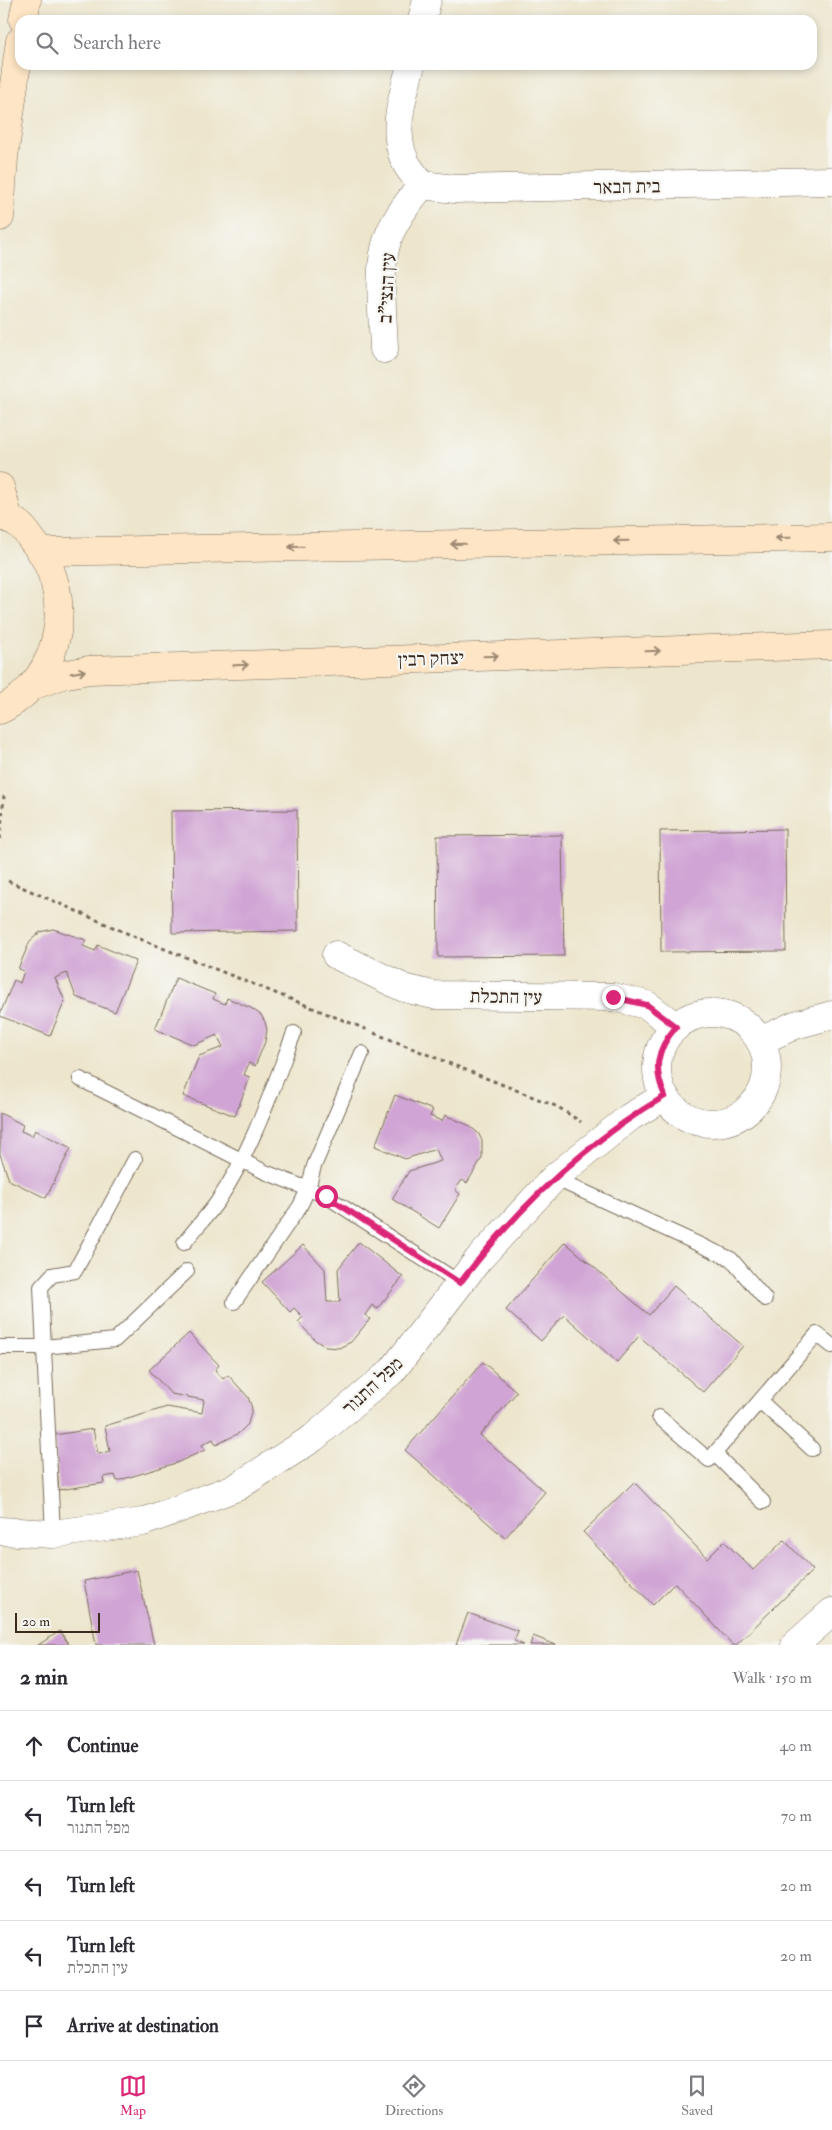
<!DOCTYPE html>
<meta charset="utf-8">
<style>
:root{--surface:#fff;--page:#f2f2f3;--text:#2b2b33;--muted:#7c7c81;--line:#e1e1e2;--accent:#db2777}
body{margin:0;font-family:"IM FELL Double Pica","Frank Ruhl Libre",serif;background:var(--page);color:var(--text)}
.scale{position:absolute;left:15px;bottom:12px;width:85px;box-sizing:border-box;padding-left:5px;border:2px solid #3b2a1e;border-top:0;font-size:14px;line-height:18px;white-space:nowrap;color:#3b2a1e;-webkit-text-stroke:4px #f6f6f2;paint-order:stroke}
.stop{position:absolute;width:15px;height:15px;margin:-11px;border:4px solid #db2777;border-radius:50%;background:#fff}
.stop.end{background:#db2777;border-color:#fff;box-shadow:0 1px 5px #0008}
.list{margin:0;padding:0;list-style:none}
h2{display:flex;justify-content:space-between;align-items:center;height:65px;margin:0;padding:0 20px;font-size:21px}
h2 small{font-size:16px;font-weight:400;color:var(--muted)}
.list li{display:grid;grid-template-columns:32px 1fr auto;gap:15px;align-items:center;box-sizing:border-box;height:70px;padding:0 20px;border-top:1px solid var(--line)}
.list b{display:block;font-size:19px;white-space:nowrap}
.list p{margin:0;font-size:16px;white-space:nowrap;color:var(--muted)}
.list em{font-size:16px;font-style:normal;color:var(--muted)}
.icon{flex:none;width:28px;height:28px;fill:none;stroke:currentColor;stroke-width:2;stroke-linecap:round;stroke-linejoin:round}
.map{position:relative;flex:none;width:832px;height:1645px;overflow:hidden}
.search{position:absolute;background:var(--surface);box-shadow:0 2px 8px #0003;left:15px;right:15px;top:15px;height:55px;display:flex;align-items:center;gap:12px;box-sizing:border-box;padding:0 18px;border-radius:15px;color:var(--muted);font-size:19px}
.sheet{height:415px;background:var(--surface)}
nav{display:flex;justify-content:space-around;align-items:center;box-sizing:border-box;height:70px;border-top:1px solid var(--line);background:var(--surface);font-size:14px;color:var(--muted)}
nav a{display:grid;justify-items:center;gap:2px}
nav .on{color:var(--accent)}
.map>svg:first-child{display:block}
.building{fill:#d0a4d4}
.lines{fill:none;stroke-linecap:round;stroke-linejoin:round}
.lane-casing{stroke:#796c5b;stroke-width:16}
.street-casing{stroke:#796c5b;stroke-width:29}
.secondary-casing{stroke:#796c5b;stroke-width:29}
.path{stroke:#796c5b;stroke-width:3;stroke-dasharray:4 4;stroke-linecap:butt}
.lane{stroke:#fff;stroke-width:14}
.street{stroke:#fff;stroke-width:28}
.secondary{stroke:#fde5c5;stroke-width:28}
.oneway{stroke:#9c8872}
.route{stroke:#db2777;stroke-width:6}
.labels{text-anchor:middle;stroke-width:4.5;stroke-linejoin:round;paint-order:stroke}
.street-label{font-size:19px;fill:#3b2a1e;stroke:#f6f6f2}
</style>
<div class="map">
<svg width="832" height="1645" viewBox="0 0 832 1645">
<rect width="100%" height="100%" fill="#f6f6f2"/>
<filter id="ink" filterUnits="userSpaceOnUse"><feTurbulence type="fractalNoise" baseFrequency=".02" numOctaves="2"/><feDisplacementMap in="SourceGraphic" scale="10" xChannelSelector="R" yChannelSelector="G"/><feConvolveMatrix kernelMatrix="1 2 1 2 8 2 1 2 1" color-interpolation-filters="sRGB"/></filter>
<filter id="wash" filterUnits="userSpaceOnUse"><feTurbulence type="fractalNoise" baseFrequency=".0096" numOctaves="4" result="noise"/><feDisplacementMap in="SourceGraphic" scale="20" xChannelSelector="R" yChannelSelector="G"/><feGaussianBlur stdDeviation="1.12" result="paint"/><feColorMatrix in="noise" values="0 0 0 0 0 0 0 0 0 0 0 0 0 0 0 0 0 1.4 0 .05"/><feComposite in="paint" operator="in"/></filter>
<g filter="url(#wash)">
<rect width="100%" height="100%" fill="#ede6cd"/>
<g id="blocks">
<g class="building">
<path d="M297,810L298,931L172,933L171,811Z"/>
<path d="M785,829L786,951L661,952L660,831Z"/>
<path d="M562,835L564,956L438,957L437,836Z"/>
<path d="M53,929L86,940L83,946L95,951L98,945L136,961L115,1012L76,997L67,973L55,978L65,1001L50,1036L0,1016V1014L14,980L20,983L24,971L18,969L30,941L40,932Z"/>
<path d="M176,978L215,994L213,999L225,1004L227,998L251,1008L261,1015L265,1022L267,1030L265,1042L255,1066L249,1063L244,1075L250,1077L235,1116L183,1096L199,1056L223,1047L217,1035L194,1045L155,1029Z"/>
<path d="M395,1095L433,1110L430,1116L442,1121L445,1115L468,1125L478,1133L482,1140V1158L467,1183L462,1180L455,1190L460,1194L439,1228L392,1199L409,1171L441,1161L436,1149L405,1159L375,1146Z"/>
<path d="M0,1113L23,1125L21,1131L32,1136L35,1130L71,1148L46,1198L9,1180L0,1154Z"/>
<path d="M359,1242L403,1277L377,1309L372,1305L365,1315L370,1319L351,1342L339,1348L326,1347L315,1340L298,1322L303,1317L294,1308L290,1312L262,1282L303,1245L325,1269L327,1302H340L338,1269Z"/>
<path d="M565,1242L649,1315L674,1286L743,1346L703,1392L639,1336L617,1362L564,1315L541,1341L506,1310Z"/>
<path d="M189,1333L219,1365L215,1370L223,1379L228,1375L248,1397L252,1408L248,1424L239,1433L216,1445L213,1439L202,1445L205,1450L176,1463L117,1481L115,1475L103,1477L104,1483L59,1490L54,1435L93,1429L98,1454L110,1451L105,1426L167,1407L202,1413L204,1400L171,1394L149,1370Z"/>
<path d="M483,1362L517,1392L480,1435L545,1492L505,1538L405,1450Z"/>
<path d="M634,1482L707,1558L724,1541L753,1570L784,1540L813,1570L736,1645H733L675,1583L653,1605L583,1532Z"/>
<path d="M137,1570L154,1645H96L84,1581Z"/>
<path d="M468,1613L518,1631L514,1641L524,1645H456Z"/>
<path d="M60,1631L69,1645H38Z"/>
<path d="M533,1636L556,1645H530Z"/>
</g>
</g>
</g>
<g filter="url(#ink)">
<use href="#blocks" fill-opacity="0" stroke="#796c5b" stroke-width="1"/>
<g class="lines">
<defs>
<g id="lane">
<path d="M80,1079L265,1172L326,1196L460,1283"/>
<path d="M554,1178L731,1259L765,1299"/>
<path d="M184,1243C195,1229 208,1215 218,1201C252,1150 272,1090 294,1033"/>
<path d="M234,1302L300,1206L308,1189L314,1166L362,1053"/>
<path d="M0,1347H44L115,1340L187,1271"/>
<path d="M760,1401L812,1449"/>
<path d="M659,1417L709,1460L817,1334L832,1346"/>
<path d="M715,1454L763,1502"/>
<path d="M53,1534L41,1287L52,1275L75,1271L135,1159"/>
</g>
<g id="street">
<path d="M422,20L427,0"/>
<path d="M411,65C403,96 390,132 406,163C410,171 417,178 422,185"/>
<path d="M422,185L455,189L832,181"/>
<path d="M384,349C383,314 376,265 390,233C398,215 410,200 422,185"/>
<path d="M336,955L404,988L433,995L613,997L647,1005L676,1027"/>
<circle cx="712" cy="1068" r="55"/>
<path d="M760,1041L795,1025L832,1015"/>
<path d="M0,1531L53,1534L143,1522L237,1487L313,1438L392,1371L478,1260L554,1178L630,1117L665,1096"/>
<path d="M795,1645L832,1612"/>
</g>
<g id="secondary">
<path d="M23,20L27,0"/>
<path d="M0,217L4,157L20,41"/>
<path d="M0,487L9,519"/>
<path d="M0,514C6,517 12,519 17,523C23,527 28,534 32,540C77,592 64,679 0,710"/>
<path d="M43,552L832,537"/>
<path d="M32,686L62,675L89,670L832,645"/>
</g>
</defs>
<use href="#lane" class="lane-casing"/>
<use href="#street" class="street-casing"/>
<use href="#secondary" class="secondary-casing"/>
<g class="path">
<path d="M0,839L4,796"/>
<path d="M8,881L140,939L368,1030"/>
<path d="M374,1033L558,1107L581,1122"/>
</g>
<use href="#lane" class="lane"/>
<use href="#street" class="street"/>
<use href="#secondary" class="secondary"/>
</g>
<defs><path id="oneway-shaft" d="M-6 0H5M1.5-3L5.5 0L1.5 3" fill="none" stroke-width="1.6" stroke-linecap="round" stroke-linejoin="round" transform="scale(1.25)"/></defs>
<g class="oneway">
<use href="#oneway-shaft" transform="translate(783 538) rotate(179)"/>
<use href="#oneway-shaft" transform="translate(621 541) rotate(179)"/>
<use href="#oneway-shaft" transform="translate(458 544) rotate(179)"/>
<use href="#oneway-shaft" transform="translate(296 547) rotate(179)"/>
<use href="#oneway-shaft" transform="translate(653 651) rotate(-2)"/>
<use href="#oneway-shaft" transform="translate(491 656) rotate(-2)"/>
<use href="#oneway-shaft" transform="translate(241 665) rotate(-2)"/>
<use href="#oneway-shaft" transform="translate(78 672) rotate(-10)"/>
</g>
</g>
<g class="lines" filter="url(#ink)">
<path class="route" d="M326,1196L460,1283C516,1210 585,1143 665,1096C653,1069 656,1050 676,1027L647,1005L613,997"/>
</g>
<g class="labels">
<g class="street-label">
<text transform="translate(627 186) rotate(-1)" y="7">בית הבאר</text>
<text transform="translate(386 288) rotate(-87)" y="7">עין הנצי"ב</text>
<text transform="translate(431 658) rotate(-2)" y="7">יצחק רבין</text>
<text transform="translate(506 996) rotate(1)" y="7">עין התכלת</text>
<text transform="translate(372 1385) rotate(-43)" y="7">מפל התנור</text>
</g>
</g>
</svg>
<div class="scale">20 m</div>
<div class="stop" style="left:326px;top:1196px"></div>
<div class="stop end" style="left:613px;top:997px"></div>
<div class="search"><svg class="icon" aria-label="search" viewBox="0 0 24 24"><circle cx="10" cy="10" r="6"/><path d="M15 15l6 6"/></svg>Search here</div>
</div>
<section class="sheet">
<h2>2 min<small>Walk · 150 m</small></h2>
<ul class="list">
<li><svg class="icon" aria-label="ahead" viewBox="0 0 24 24"><path d="M12 20V5M6 11l6-6 6 6"/></svg><div><b>Continue</b></div><em>40 m</em></li>
<li><svg class="icon" aria-label="left" viewBox="0 0 24 24"><path d="M17 20v-9H6M10 6l-5 5 5 5"/></svg><div><b>Turn left</b><p>מפל התנור</p></div><em>70 m</em></li>
<li><svg class="icon" aria-label="left" viewBox="0 0 24 24"><path d="M17 20v-9H6M10 6l-5 5 5 5"/></svg><div><b>Turn left</b></div><em>20 m</em></li>
<li><svg class="icon" aria-label="left" viewBox="0 0 24 24"><path d="M17 20v-9H6M10 6l-5 5 5 5"/></svg><div><b>Turn left</b><p>עין התכלת</p></div><em>20 m</em></li>
<li><svg class="icon" aria-label="arrive" viewBox="0 0 24 24"><path d="M6 21V4h12l-3 4 3 4H6"/></svg><div><b>Arrive at destination</b></div></li>
</ul>
</section>
<nav>
<a class="on"><svg class="icon" aria-label="map" viewBox="0 0 24 24"><path d="M3 6l6-2 6 2 6-2v14l-6 2-6-2-6 2zM9 4v14M15 6v14"/></svg>Map</a>
<a><svg class="icon" aria-label="directions" viewBox="0 0 24 24"><path d="M12 3l9 9-9 9-9-9zM9 14v-3h6M13 9l2 2-2 2"/></svg>Directions</a>
<a><svg class="icon" aria-label="saved" viewBox="0 0 24 24"><path d="M7 4h10v16l-5-4-5 4z"/></svg>Saved</a>
</nav>
